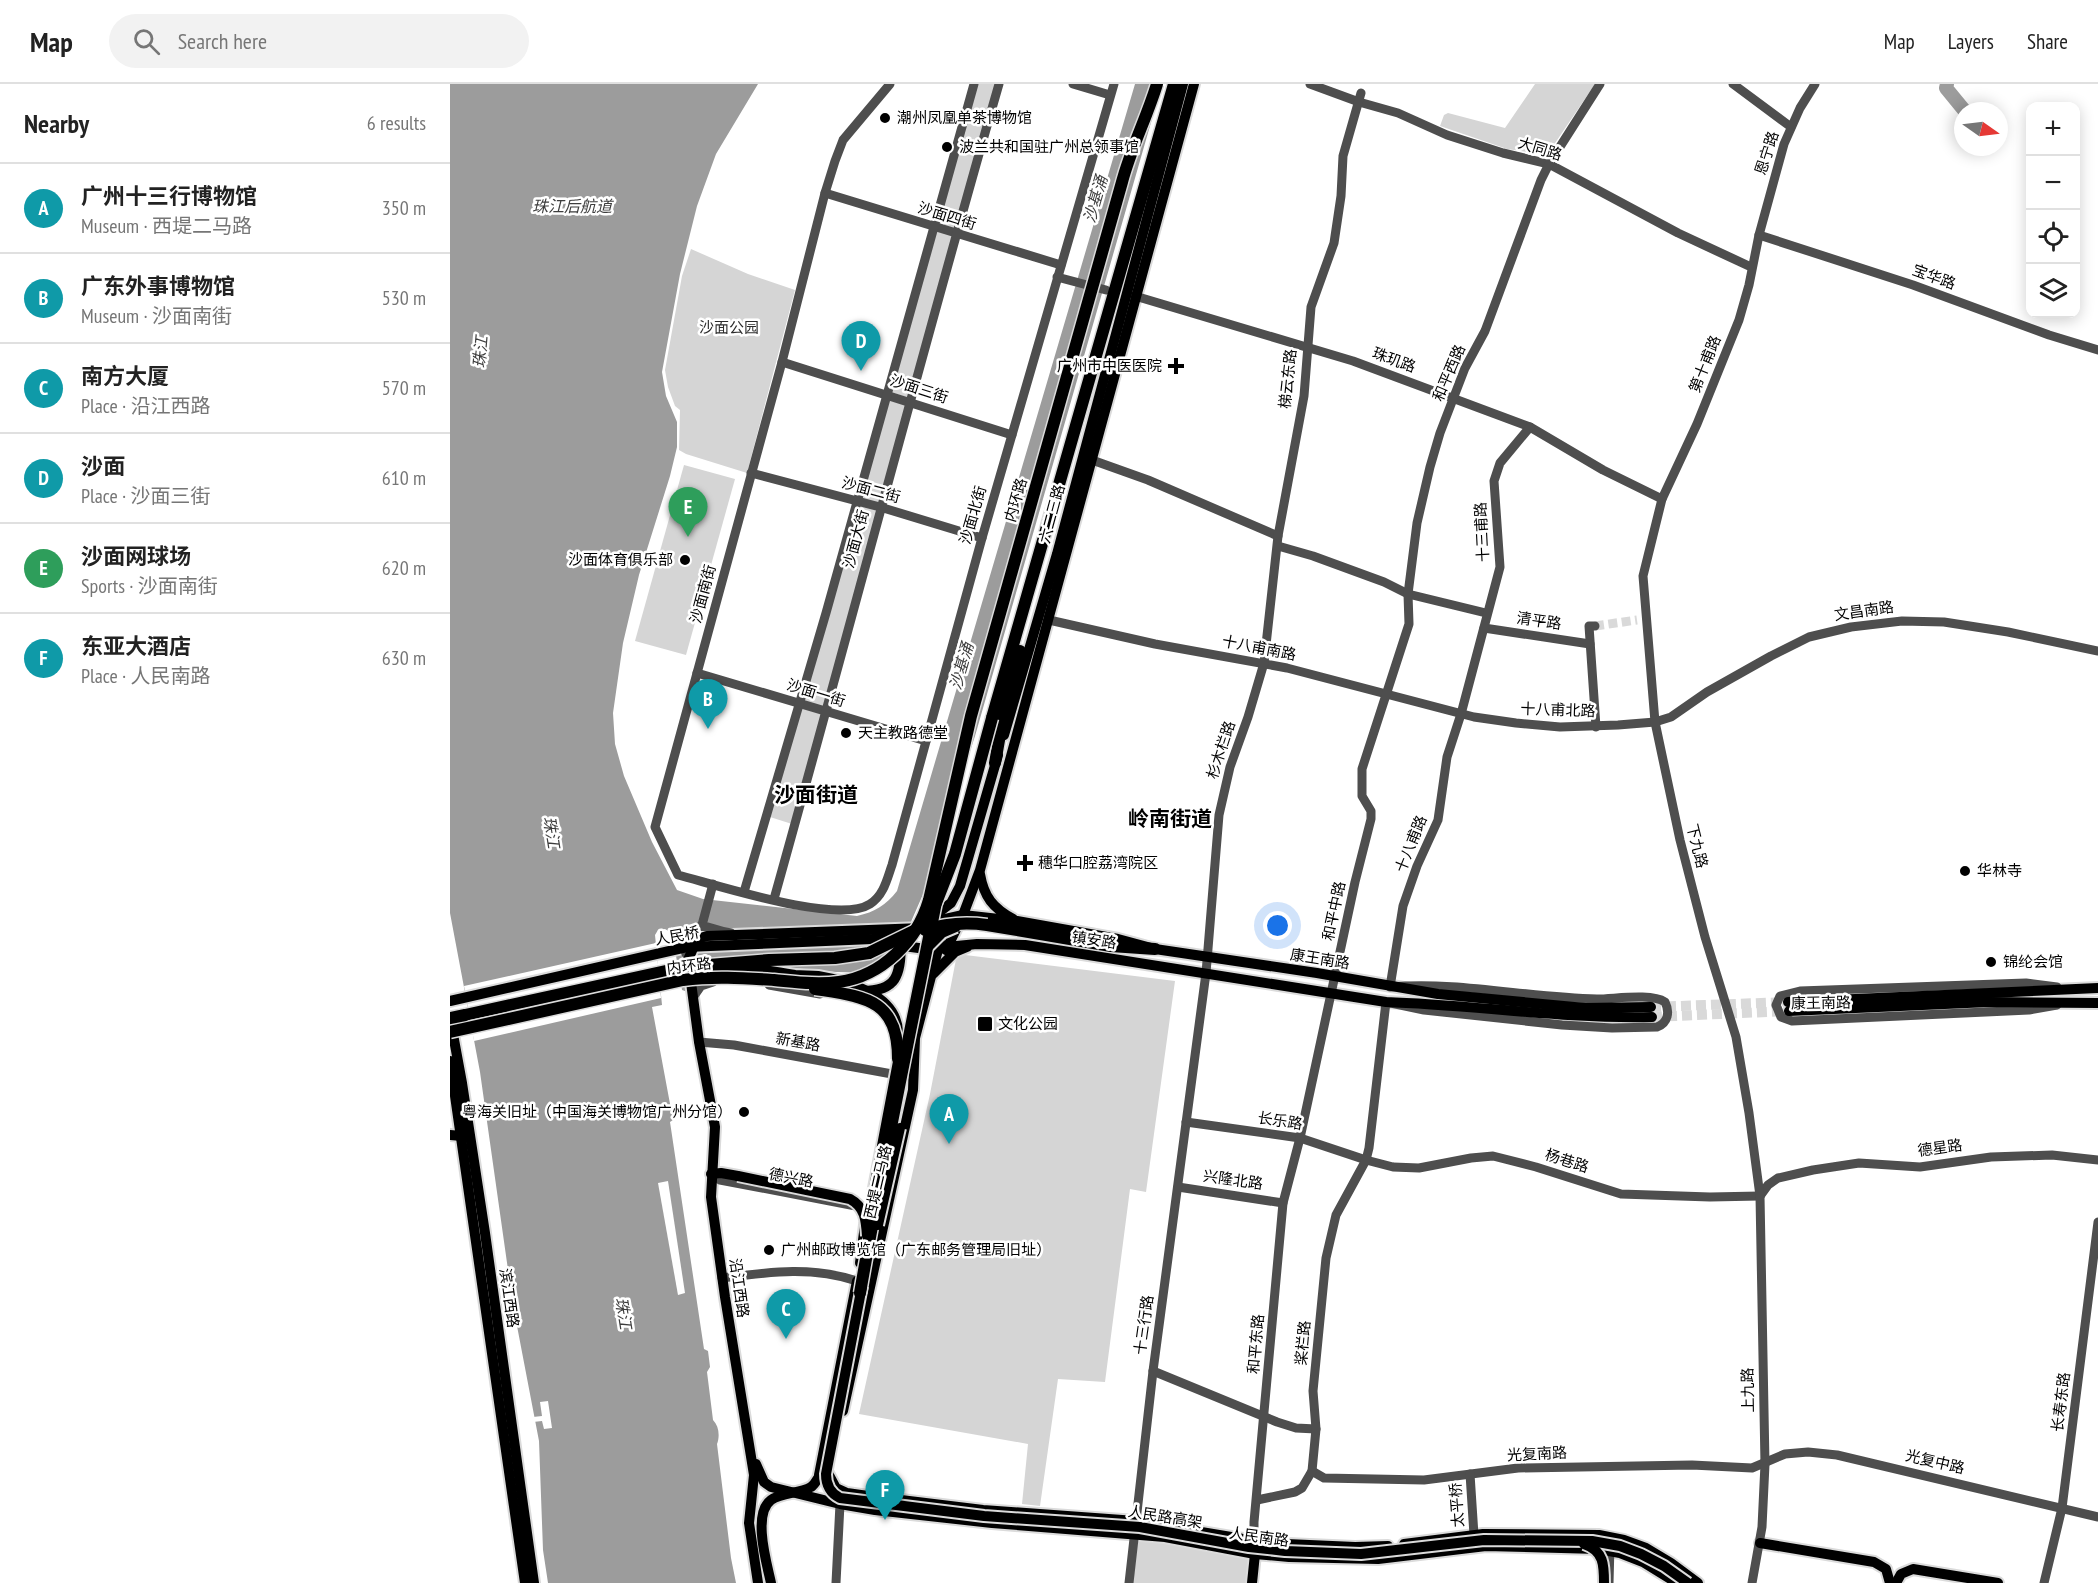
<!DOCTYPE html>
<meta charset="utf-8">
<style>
:root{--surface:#fff;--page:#f2f2f2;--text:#222;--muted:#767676;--line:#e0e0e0;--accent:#0b8043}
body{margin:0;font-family:"PT Sans Narrow","Noto Sans SC",sans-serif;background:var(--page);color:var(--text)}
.controls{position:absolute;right:18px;top:18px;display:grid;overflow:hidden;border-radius:12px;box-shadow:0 3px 15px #0003}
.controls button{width:54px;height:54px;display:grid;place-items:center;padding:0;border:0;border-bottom:2px solid var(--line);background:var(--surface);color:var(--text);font:30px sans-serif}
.compass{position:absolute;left:1504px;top:18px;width:54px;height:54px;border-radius:50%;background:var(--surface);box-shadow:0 3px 15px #0003;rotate:104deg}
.you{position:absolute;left:828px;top:842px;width:21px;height:21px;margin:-15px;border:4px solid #fff;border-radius:50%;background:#1a73e8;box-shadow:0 0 0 9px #1a73e833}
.badge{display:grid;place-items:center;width:39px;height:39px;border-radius:50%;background:var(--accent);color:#fff;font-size:20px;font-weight:700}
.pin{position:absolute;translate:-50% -50px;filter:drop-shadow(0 2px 3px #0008)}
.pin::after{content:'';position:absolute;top:32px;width:21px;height:18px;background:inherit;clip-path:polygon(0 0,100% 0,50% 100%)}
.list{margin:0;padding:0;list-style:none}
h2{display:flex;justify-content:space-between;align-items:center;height:78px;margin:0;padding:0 24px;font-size:26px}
h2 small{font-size:20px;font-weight:400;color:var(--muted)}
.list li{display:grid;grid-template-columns:39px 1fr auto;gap:18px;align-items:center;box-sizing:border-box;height:90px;padding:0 24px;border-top:2px solid var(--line)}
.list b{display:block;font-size:22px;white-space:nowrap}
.list p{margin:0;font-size:20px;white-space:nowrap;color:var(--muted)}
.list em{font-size:20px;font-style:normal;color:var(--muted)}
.icon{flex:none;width:33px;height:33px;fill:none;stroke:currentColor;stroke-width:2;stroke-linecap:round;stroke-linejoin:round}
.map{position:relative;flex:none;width:1648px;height:1499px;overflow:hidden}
header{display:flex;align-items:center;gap:36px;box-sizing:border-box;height:84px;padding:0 30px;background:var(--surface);border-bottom:2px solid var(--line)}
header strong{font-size:28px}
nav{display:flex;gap:33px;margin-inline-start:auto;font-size:21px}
.search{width:420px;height:54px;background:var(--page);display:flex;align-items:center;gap:15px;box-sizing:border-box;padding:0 21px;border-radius:33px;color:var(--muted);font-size:22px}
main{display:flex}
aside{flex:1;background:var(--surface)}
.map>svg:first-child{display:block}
.green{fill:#d5d5d5}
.water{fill:#9c9c9c}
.pier{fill:#fff}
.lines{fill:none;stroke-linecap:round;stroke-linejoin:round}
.river{stroke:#9c9c9c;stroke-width:14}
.minor-tunnel{stroke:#d9d9d9;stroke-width:9;stroke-dasharray:9 4.5;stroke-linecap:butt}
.major-tunnel{stroke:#d9d9d9;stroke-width:10;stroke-dasharray:10 5;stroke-linecap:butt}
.major-casing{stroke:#dbdbdb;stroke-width:14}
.highway-casing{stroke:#dbdbdb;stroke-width:15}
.minor{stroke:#4e4e4e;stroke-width:9}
.major{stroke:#000;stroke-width:10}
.highway{stroke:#000;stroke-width:12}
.major-bridge-casing{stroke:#dbdbdb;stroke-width:14;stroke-linecap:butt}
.highway-bridge-casing{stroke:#dbdbdb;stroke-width:15;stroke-linecap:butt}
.major-bridge{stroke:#000;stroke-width:10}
.highway-bridge{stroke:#000;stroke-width:12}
.poi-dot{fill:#000;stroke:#fff;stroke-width:2}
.labels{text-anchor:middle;stroke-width:5;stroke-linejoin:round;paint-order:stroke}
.poi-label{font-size:15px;fill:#000;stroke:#fff;text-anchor:start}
.street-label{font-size:15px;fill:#000;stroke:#fff}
.park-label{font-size:15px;fill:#2c2c2c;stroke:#fff}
.water-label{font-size:16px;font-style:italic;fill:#3d3d3d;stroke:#fff}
.district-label{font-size:21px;font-weight:bold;fill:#000;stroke:#fff}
</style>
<header>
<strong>Map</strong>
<div class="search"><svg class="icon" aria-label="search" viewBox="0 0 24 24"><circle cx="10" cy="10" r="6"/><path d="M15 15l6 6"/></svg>Search here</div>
<nav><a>Map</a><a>Layers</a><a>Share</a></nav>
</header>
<main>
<aside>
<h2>Nearby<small>6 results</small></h2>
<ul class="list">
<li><span class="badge" style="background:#0f9aa8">A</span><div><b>广州十三行博物馆</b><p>Museum · 西堤二马路</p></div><em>350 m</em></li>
<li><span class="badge" style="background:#0f9aa8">B</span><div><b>广东外事博物馆</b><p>Museum · 沙面南街</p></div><em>530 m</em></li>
<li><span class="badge" style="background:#0f9aa8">C</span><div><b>南方大厦</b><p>Place · 沿江西路</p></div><em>570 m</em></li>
<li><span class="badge" style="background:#0f9aa8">D</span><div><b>沙面</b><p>Place · 沙面三街</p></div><em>610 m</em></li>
<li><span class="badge" style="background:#2e9e5b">E</span><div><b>沙面网球场</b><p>Sports · 沙面南街</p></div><em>620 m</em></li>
<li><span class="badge" style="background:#0f9aa8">F</span><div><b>东亚大酒店</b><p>Place · 人民南路</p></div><em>630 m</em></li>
</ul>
</aside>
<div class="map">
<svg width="1648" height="1499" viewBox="0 0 1648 1499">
<rect width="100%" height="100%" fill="#fff"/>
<g class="green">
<path d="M527,0H548L505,147L488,143Z"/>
<path d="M1085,0H1145L1097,71L1057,65L990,42L994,31L998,29L1055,44Z"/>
<path d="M487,147L504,151L459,314L441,308Z"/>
<path d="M241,165L298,190L345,206L297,389L236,370L229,366L230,326L225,322L218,303L215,286L232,192Z"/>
<path d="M438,316L457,321L429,420L409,415Z"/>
<path d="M234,381L285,395L236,571L185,557Z"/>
<path d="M408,420L427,425L375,624L353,618Z"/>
<path d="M351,624L373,630L342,740L320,733Z"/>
<path d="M507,870L725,897L696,1108L680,1105L655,1298L608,1295L590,1422L572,1420L578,1360L409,1330L480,1010Z"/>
<path d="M688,1453L801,1472L797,1499H683Z"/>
</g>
<path class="water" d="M0,0H308L266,70L247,122L230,190L212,288L216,312L227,338V363L220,392L189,491L173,559L163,629L165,660L174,692L202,758L227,806L253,815L407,832C425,828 436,821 447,807L685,0H712L525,652L474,808L443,879L437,885L427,889L386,888L310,881L245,887L238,905L235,907L232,906L222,849L215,845L208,846L205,851L212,921L202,923L223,1036L220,1038L254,1265L258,1267L260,1283L257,1288L263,1336C269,1342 270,1352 267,1360L281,1474L286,1499H98L93,1466L89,1357L63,1221L30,988L0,829Z"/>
<g class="pier">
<path d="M206,859L211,914L24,957L14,902Z"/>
<path d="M218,1097L235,1209L228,1211L208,1099Z"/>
<path d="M98,1317L102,1344L94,1345L92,1337L83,1338V1333L92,1332L90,1318Z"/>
</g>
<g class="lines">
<path class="river" d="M1497,0L1496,4L1514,26"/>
<path class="minor-tunnel" d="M1145,542L1187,536"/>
<g class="major-tunnel">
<path d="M1201,923L1338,918"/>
<path d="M1202,933L1339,927"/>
</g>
<defs>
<g id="major">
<path d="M554,651L607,470L733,0"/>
<path d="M530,790C534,813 543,824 563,835"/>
<path d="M480,835L501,819L510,802L548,671"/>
<path d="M482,838L513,831L567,837L668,855L705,865L867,889L988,910L1135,924L1201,923"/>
<path d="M446,861L476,865L527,860L575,861L936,918C1025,921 1113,935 1202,933"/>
<path d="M496,866L513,831L530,786L744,0"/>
<path d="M483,890L505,868L517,863"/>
<path d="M255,892C282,878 316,886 345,891C353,892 360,891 368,892C398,897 447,911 448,948"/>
<path d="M413,907C447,907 450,891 451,862"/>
<path d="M0,917L237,863L422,855L434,854L449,849"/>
<path d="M1338,918L1648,904"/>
<path d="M1339,927L1539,918L1648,919"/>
<path d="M0,934L12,999L35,1149L84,1499"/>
<path d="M0,977L75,1499"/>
<path d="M0,1051L12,1052L17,1048"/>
<path d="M261,1090L271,1089L288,1092"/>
<path d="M410,1179L415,1141"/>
<path d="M393,1327L463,1006L465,954L490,858L487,848"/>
<path d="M372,1378L386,1404L397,1409L418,1412L533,1426L686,1437L817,1459L905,1463L938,1462"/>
<path d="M306,1380L314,1398L321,1403L390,1420L425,1426L542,1439L715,1453L805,1470L839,1473L928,1475L1036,1462L1148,1465L1170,1469L1193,1478L1227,1499"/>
<path d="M369,1391L407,1197"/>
<path d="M1310,1459L1424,1478L1436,1485L1440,1499"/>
<path d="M954,1460L1033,1450L1149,1451L1174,1456L1196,1464L1221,1479L1248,1499"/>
<path d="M308,1499L299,1439L304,1391L275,1213L261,1113L265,1043L249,958L238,876L247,855L257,852L472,844"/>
<path d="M321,1499C317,1480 302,1430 321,1416C332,1408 349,1410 361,1403C367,1399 367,1393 373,1388"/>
<path d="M802,1499L805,1470"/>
<path d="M1446,1499L1451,1490L1463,1485L1548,1499"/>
</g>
<g id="highway">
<path d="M542,634L724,0"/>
<path d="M545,679L554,628L570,567"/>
<path d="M537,841L661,862L705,865"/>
<path d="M15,931L234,883L319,876L385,874L419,869"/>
</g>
</defs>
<use href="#major" class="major-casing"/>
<use href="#highway" class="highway-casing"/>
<g class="minor">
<path d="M440,0L393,56L385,77L375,109L332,278L205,743L228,791C267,801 388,841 420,820C434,811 437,795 442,781L532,454L664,0"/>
<path d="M623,0L660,11"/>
<path d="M860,0L909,18L948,29L997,51L1053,69L1099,80L1228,149L1301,183"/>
<path d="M1283,0L1341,43"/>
<path d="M375,109L611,181"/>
<path d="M1309,151L1463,201L1599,251L1648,266"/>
<path d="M607,193L656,206"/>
<path d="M685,212L903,277L1080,343L1153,386L1212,415"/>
<path d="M332,278L562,351"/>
<path d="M642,376L698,396L828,452"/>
<path d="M301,389L430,423L532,454"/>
<path d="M828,462L863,472L934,498L958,510L1036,529"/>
<path d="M599,536L705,560L837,584L1024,633L1066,639L1110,643L1168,641L1205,638L1221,633L1257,608L1321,572L1359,553L1401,543L1452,537L1494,538L1558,548L1648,567"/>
<path d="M1145,542H1139L1146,643"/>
<path d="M1034,544L1140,560"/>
<path d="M247,589L476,657"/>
<path d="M294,808L376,529L524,0"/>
<path d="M324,815C400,544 471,271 549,0"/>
<path d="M252,841L263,800"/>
<path d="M236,870L231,852C257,835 255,845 281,849"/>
<path d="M319,901L370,910"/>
<path d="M1607,903L1576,899L1350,907L1330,912L1326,921L1331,933L1342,937L1579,926L1607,921"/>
<path d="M244,912L251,902L263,898"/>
<path d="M249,958L284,961L442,990"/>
<path d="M736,1038L850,1054L916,1076L943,1083L969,1084L1021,1074L1043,1072L1086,1083L1171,1110L1260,1113L1310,1112"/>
<path d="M261,1090L270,1096L411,1123"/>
<path d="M728,1103L833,1119"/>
<path d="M1310,1112L1318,1101L1328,1094L1363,1086L1409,1079L1470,1083L1541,1073L1602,1071L1648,1076"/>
<path d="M272,1194C320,1188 361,1182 407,1197"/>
<path d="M703,1287L827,1338L846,1344L866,1345"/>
<path d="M862,1387L874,1394L974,1396L1068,1384L1242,1381L1302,1384L1335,1370L1358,1368L1387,1371L1648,1433"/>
<path d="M1020,1390L1024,1451"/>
<path d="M807,1416L845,1408L852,1404L862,1387L866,1345L863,1307L876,1174L886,1131L916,1076L919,1064L936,918L974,926L1112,941L1162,944L1207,943C1218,939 1220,928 1215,918C1201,909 1165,915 1147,915C1078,914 1010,897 940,903L953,822L967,782L988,736L997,673L1011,630L1050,483L1044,397L1050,379L1080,343"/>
<path d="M804,1464V1438L833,1119L850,1054L905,798L921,735V727L912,712V685L959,540L958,510L967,439L980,383L990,349L1015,284L1035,247L1091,96L1099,80L1150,0"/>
<path d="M386,1499L390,1420"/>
<path d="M679,1499L703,1287L756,889L769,731L780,683L798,633L814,579L828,452L854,312L861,223L884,159L891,112L893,72L911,9"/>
<path d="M1159,1499L1160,1461"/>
<path d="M1302,1499L1312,1443L1315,1380L1310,1112L1299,1029L1286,953L1255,853L1230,756L1205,638L1193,492L1212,415L1247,340L1289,236L1299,201L1309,151L1334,60L1350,24L1365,0"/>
<path d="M1594,1499L1612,1424L1648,1138"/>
</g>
<use href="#major" class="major"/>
<use href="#highway" class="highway"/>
<defs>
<g id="major-bridge">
<path d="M476,865L492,849L506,843"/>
<path d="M288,1092L400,1115C415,1123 416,1136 417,1152"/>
<path d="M420,1125L450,967"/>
<path d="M428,1141L450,1044"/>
<path d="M412,1202L376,1390C376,1401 380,1409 390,1414L534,1432L690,1443L799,1463L835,1467L911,1470L1034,1456L1142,1457L1170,1462L1191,1470L1214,1482L1238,1499"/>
<path d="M1134,1460C1154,1467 1154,1481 1154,1499"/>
</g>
<g id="highway-bridge">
<path d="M486,819L505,770L542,634"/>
<path d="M475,846C497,839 515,838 537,841"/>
<path d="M419,869L464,847"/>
<path d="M365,905C415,913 448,915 448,975"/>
<path d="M0,934L15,931"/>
<path d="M0,948L233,896C264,892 293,894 324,896C346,898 367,901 389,898C432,892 467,857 479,816L521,632L672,98C681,64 697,33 707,0"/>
<path d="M410,1209C433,1076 461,945 487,813"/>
</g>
</defs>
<use href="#major-bridge" class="major-bridge-casing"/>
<use href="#highway-bridge" class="highway-bridge-casing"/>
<use href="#major-bridge" class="major-bridge"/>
<use href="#highway-bridge" class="highway-bridge"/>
</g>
<g class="poi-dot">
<circle cx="435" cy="34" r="6"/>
<circle cx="497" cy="63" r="6"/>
<path d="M723 273h6v6h6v6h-6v6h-6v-6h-6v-6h6z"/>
<circle cx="235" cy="476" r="6"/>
<circle cx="396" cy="649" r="6"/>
<path d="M572 770h6v6h6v6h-6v6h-6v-6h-6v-6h6z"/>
<circle cx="1515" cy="787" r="6"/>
<circle cx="1541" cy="878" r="6"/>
<rect x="527" y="932" width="16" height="16" rx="3"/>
<circle cx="294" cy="1028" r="6"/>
<circle cx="319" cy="1166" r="6"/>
</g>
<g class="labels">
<g class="poi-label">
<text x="447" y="39">潮州凤凰单茶博物馆</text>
<text x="509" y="68">波兰共和国驻广州总领事馆</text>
<text x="712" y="287" text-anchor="end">广州市中医医院</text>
<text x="223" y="481" text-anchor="end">沙面体育俱乐部</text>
<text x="408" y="654">天主教路德堂</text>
<text x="588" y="784">穗华口腔荔湾院区</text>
<text x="1527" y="792">华林寺</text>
<text x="1553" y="883">锦纶会馆</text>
<text x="548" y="945">文化公园</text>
<text x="282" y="1033" text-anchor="end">粤海关旧址（中国海关博物馆广州分馆）</text>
<text x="331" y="1171">广州邮政博览馆（广东邮务管理局旧址）</text>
</g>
<g class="street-label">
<text transform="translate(1090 65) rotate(17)" y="5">大同路</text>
<text transform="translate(1317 69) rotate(-72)" y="5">恩宁路</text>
<text transform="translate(497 132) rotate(17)" y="5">沙面四街</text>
<text transform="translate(1484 193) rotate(20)" y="5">宝华路</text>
<text transform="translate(944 276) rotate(20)" y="5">珠玑路</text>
<text transform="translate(1255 280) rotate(-68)" y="5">第十甫路</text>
<text transform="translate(999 289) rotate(-67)" y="5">和平西路</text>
<text transform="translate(838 295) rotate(-84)" y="5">梯云东路</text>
<text transform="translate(469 305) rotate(18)" y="5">沙面三街</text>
<text transform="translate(421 406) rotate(15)" y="5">沙面二街</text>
<text transform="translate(566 416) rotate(-74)" y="5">内环路</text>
<text transform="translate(602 430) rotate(-75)" y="5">六二三路</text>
<text transform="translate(523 431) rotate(-74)" y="5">沙面北街</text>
<text transform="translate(1032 448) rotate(-93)" y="5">十三甫路</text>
<text transform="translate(406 455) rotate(-75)" y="5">沙面大街</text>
<text transform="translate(253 510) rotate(-75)" y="5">沙面南街</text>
<text transform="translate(1414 527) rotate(-8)" y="5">文昌南路</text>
<text transform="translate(1089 537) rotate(8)" y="5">清平路</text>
<text transform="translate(809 564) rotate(11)" y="5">十八甫南路</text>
<text transform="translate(366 609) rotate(17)" y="5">沙面一街</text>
<text transform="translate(1108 626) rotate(2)" y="5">十八甫北路</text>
<text transform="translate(771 666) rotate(-72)" y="5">杉木栏路</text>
<text transform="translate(961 760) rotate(-68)" y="5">十八甫路</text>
<text transform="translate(1247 762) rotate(76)" y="5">下九路</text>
<text transform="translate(884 827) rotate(-78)" y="5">和平中路</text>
<text transform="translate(227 852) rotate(-10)" y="5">人民桥</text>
<text transform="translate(644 856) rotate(9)" y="5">镇安路</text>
<text transform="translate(870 875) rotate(9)" y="5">康王南路</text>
<text transform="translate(239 882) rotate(-7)" y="5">内环路</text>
<text transform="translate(1371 919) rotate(-1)" y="5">康王南路</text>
<text transform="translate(348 958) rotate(10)" y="5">新基路</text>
<text transform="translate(830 1037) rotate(9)" y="5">长乐路</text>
<text transform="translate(1490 1064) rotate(-8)" y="5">德星路</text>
<text transform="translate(1117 1077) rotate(18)" y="5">杨巷路</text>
<text transform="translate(341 1094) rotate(11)" y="5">德兴路</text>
<text transform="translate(783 1096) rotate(8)" y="5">兴隆北路</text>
<text transform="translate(428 1098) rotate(-77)" y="5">西堤二马路</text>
<text transform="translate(289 1204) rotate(82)" y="5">沿江西路</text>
<text transform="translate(59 1214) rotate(82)" y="5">滨江西路</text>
<text transform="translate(694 1241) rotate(-82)" y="5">十三行路</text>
<text transform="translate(853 1259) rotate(-85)" y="5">桨栏路</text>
<text transform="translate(806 1260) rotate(-85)" y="5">和平东路</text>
<text transform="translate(1298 1306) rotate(-91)" y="5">上九路</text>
<text transform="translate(1611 1318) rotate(-83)" y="5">长寿东路</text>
<text transform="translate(1087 1370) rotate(-3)" y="5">光复南路</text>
<text transform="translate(1485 1378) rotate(13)" y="5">光复中路</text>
<text transform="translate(1007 1421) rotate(-94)" y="5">太平桥</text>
<text transform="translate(715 1433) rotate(9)" y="5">人民路高架</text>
<text transform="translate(809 1453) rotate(8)" y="5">人民南路</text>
</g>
<g class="park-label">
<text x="279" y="249">沙面公园</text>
</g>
<g class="water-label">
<text transform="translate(645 115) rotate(-74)" y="6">沙基涌</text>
<text x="122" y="128">珠江后航道</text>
<text transform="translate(30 268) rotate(-85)" y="6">珠江</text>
<text transform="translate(511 582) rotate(-74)" y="6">沙基涌</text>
<text transform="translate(102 748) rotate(81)" y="6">珠江</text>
<text transform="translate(174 1229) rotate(81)" y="6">珠江</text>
</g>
<g class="district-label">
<text x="366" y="718">沙面街道</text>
<text x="720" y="742">岭南街道</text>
</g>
</g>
</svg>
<div class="controls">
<button>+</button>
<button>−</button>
<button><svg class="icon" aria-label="locate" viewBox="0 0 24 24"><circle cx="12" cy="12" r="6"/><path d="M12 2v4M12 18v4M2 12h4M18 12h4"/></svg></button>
<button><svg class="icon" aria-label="layers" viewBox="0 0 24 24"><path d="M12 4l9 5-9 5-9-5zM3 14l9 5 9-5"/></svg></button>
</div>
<svg class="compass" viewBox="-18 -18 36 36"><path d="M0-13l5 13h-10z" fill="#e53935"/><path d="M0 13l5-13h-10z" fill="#767676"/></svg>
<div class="you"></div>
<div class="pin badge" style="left:499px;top:1060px;background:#0f9aa8">A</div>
<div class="pin badge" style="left:258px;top:645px;background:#0f9aa8">B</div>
<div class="pin badge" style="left:336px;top:1255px;background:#0f9aa8">C</div>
<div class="pin badge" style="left:411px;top:287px;background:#0f9aa8">D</div>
<div class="pin badge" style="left:238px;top:453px;background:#2e9e5b">E</div>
<div class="pin badge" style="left:435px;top:1436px;background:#0f9aa8">F</div>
</div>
</main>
